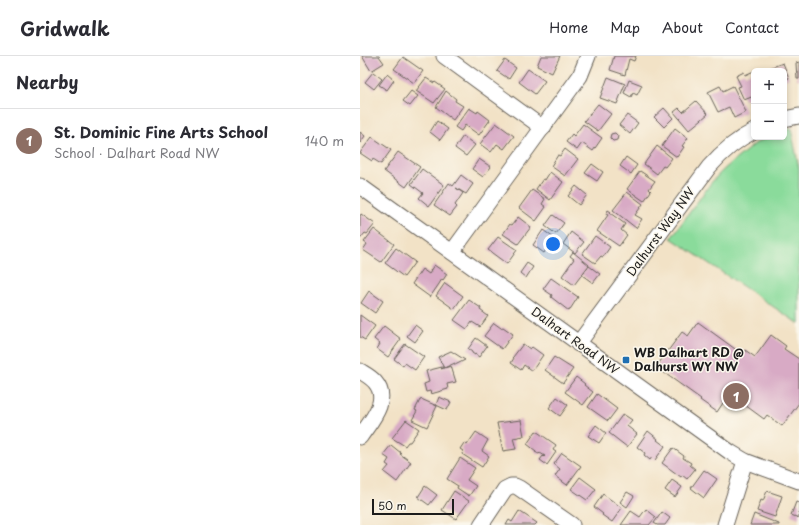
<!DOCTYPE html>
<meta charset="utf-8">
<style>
:root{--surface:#fff;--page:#f7f7f7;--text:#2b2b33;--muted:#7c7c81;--line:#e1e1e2;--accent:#2563eb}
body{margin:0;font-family:"Playpen Sans",sans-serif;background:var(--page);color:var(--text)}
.controls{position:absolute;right:12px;top:12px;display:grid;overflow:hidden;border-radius:6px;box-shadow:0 2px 6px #0003}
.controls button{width:36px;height:36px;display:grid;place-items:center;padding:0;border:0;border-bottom:1px solid var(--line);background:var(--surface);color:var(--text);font:20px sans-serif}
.scale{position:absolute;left:12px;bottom:10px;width:82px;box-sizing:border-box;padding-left:4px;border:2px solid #1c1c1c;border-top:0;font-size:11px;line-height:14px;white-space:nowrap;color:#1c1c1c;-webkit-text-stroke:3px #fbf7ec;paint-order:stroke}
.you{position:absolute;left:193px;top:188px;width:14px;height:14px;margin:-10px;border:3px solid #fff;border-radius:50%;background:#1a73e8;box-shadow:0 0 0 6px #1a73e833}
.badge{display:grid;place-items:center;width:26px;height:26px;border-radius:50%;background:var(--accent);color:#fff;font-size:13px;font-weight:700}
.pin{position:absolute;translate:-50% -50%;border:2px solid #fff;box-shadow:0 1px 4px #0006}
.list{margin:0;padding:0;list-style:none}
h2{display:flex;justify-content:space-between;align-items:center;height:52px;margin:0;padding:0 16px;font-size:17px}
h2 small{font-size:13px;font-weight:400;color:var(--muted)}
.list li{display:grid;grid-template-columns:26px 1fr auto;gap:12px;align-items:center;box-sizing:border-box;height:64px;padding:0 16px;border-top:1px solid var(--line)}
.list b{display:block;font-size:15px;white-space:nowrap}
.list p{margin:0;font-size:13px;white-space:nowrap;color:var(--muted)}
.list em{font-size:13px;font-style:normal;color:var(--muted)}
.map{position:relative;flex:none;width:439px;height:469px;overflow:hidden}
header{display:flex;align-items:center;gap:24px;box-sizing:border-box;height:56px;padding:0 20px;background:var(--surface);border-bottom:1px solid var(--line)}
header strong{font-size:19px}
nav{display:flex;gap:22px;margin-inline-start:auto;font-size:14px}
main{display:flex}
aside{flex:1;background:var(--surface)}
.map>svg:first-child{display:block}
.green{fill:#8adb9b;stroke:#537c5c}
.building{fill:#d8aac5}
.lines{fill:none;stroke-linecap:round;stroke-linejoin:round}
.minor-casing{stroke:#676158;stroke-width:17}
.minor{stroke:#fff;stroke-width:15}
.poi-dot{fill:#1f6fb2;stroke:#fbf7ec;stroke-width:1.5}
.labels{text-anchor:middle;stroke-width:3;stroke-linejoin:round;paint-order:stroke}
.street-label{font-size:12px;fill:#1c1c1c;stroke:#fbf7ec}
.poi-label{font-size:12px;font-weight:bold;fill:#1c1c1c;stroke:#fbf7ec;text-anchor:start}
</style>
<header>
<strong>Gridwalk</strong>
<nav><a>Home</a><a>Map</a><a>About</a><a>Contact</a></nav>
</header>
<main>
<aside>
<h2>Nearby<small></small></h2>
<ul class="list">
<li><span class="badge" style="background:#8d6e63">1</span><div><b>St. Dominic Fine Arts School</b><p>School · Dalhart Road NW</p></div><em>140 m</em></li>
</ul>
</aside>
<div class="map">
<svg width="439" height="469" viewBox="0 0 439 469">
<rect width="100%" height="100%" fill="#fbf7ec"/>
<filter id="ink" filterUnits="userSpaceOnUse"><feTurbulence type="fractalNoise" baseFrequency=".025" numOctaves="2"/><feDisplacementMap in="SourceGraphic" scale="8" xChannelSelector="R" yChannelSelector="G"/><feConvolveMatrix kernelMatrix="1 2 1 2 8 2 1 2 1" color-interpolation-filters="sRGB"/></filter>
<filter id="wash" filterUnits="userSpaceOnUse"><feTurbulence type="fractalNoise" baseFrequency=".012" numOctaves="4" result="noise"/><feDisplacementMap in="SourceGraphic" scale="16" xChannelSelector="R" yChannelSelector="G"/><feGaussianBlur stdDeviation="0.9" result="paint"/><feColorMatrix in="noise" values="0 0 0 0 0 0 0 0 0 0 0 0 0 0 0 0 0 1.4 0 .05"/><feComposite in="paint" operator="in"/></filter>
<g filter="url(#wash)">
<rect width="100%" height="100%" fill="#f2e2c6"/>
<path class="green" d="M431,72L439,113V268L311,182L351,127L361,116L371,107L396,87L409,81H424V74Z"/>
<g id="blocks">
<g class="building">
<path d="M2,0H19L24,7L11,15Z"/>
<path d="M181,0H200L192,17L177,10Z"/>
<path d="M254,0H276L274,5L269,3L265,19L250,14Z"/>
<path d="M43,1L63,15L54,27L34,13Z"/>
<path d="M145,4L156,12L149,23L137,15Z"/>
<path d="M439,6V23H437L436,7Z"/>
<path d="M423,7L429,22L424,24V15H401Z"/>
<path d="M168,13L185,25L175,38L159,26Z"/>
<path d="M394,15V40L384,44L378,31L381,30L376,20L384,16L385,19Z"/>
<path d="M13,16L22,23L14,33L5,26Z"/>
<path d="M27,18L34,24L27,34L19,29Z"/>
<path d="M248,21L265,28L257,48L240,42Z"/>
<path d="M66,22L74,27L75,26L85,33L74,47L56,35Z"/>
<path d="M269,24L282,29L277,39L273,37L271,41L264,37Z"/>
<path d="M360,30L363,35L373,30L386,56L374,62L369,51L358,56L348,36Z"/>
<path d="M51,35L58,40L50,50L43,45Z"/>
<path d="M86,35L96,43L95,45L103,50L93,64L76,51Z"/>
<path d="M336,45L348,58L329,74L314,56L319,52L323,56Z"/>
<path d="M238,48L251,58L238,75L224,65Z"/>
<path d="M109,52L117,57L118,55L130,64L119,79L105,69L101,75L95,71Z"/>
<path d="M304,52L313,62L304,71L294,61Z"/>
<path d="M267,59L278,67L270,78L259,69Z"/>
<path d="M77,65L88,73L80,84L70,76Z"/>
<path d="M136,67L154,80L144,93L137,88L131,96L120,88Z"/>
<path d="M223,68L242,82L233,95L222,87L217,94L206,86L212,78L214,80Z"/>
<path d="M315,72L328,82L322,90L324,91L317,101L302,90Z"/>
<path d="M0,76L5,80L0,87Z"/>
<path d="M255,77L258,80L257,84L253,85L250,82L251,78Z"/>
<path d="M103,80L115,89L106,100L95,92Z"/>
<path d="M12,81L31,94L21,108L13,103L12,105L0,97Z"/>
<path d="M297,90L312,102L305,111L303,110L297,118L284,108Z"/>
<path d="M205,93L218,103L205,120L191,110L198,99L200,100Z"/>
<path d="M38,96L60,111L46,131L24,115Z"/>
<path d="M266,101L277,109L271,118L260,110Z"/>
<path d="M119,103L131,111L123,121L112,113Z"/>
<path d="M232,108L243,116L237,125L225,117Z"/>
<path d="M62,113L84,129L69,150L59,142L63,137L51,128Z"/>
<path d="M280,115L295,125L289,133L291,135L284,145L267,133Z"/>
<path d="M190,116L203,126L190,144L176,133L183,123L185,124Z"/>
<path d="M101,119L113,128L106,138L96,132L103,137L95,149L97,151L90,160L74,149L89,127L93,130Z"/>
<path d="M216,130L227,139L219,149L208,140Z"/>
<path d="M172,134L185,143L182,148L186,151L176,165L159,152Z"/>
<path d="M267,136L283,148L275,159L282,163L276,172L253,154Z"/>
<path d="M248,154L251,156L250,157L265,168L261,174L267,179L259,190L237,175L248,159L246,158Z"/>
<path d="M1,158L15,168L7,178L5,177L0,183V160Z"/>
<path d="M193,159L204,167L196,178L185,170Z"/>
<path d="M158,161L171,171L158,188L143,178L150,168L152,169Z"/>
<path d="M14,173L34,188L21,206L3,194L7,188L4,186Z"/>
<path d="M183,174L194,182L184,197L173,189Z"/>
<path d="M211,176L224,186L215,197L203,188Z"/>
<path d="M235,180L250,191L243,201L241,200L235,207L222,198Z"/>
<path d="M138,181L157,194L147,208L128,194Z"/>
<path d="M36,192L55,206L44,221L25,207Z"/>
<path d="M213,196L229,209L214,229L202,220L214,203L210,200Z"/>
<path d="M167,207L173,211L166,222L160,217Z"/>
<path d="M74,209L87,218L83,224L82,223L79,228L70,241L52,228L62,213L69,218L71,215H70Z"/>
<path d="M229,210L240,218L233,227L222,219Z"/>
<path d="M191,222L218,241L209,255L191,241L192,239L183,233Z"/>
<path d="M85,227L103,240L94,253L76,240Z"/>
<path d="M9,235L23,245L15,257L1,247Z"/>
<path d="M109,244L121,252L120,254L128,260L120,271L112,266L107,273L94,264Z"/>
<path d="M0,259L15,270L5,284L0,281Z"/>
<path d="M338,266L382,298L385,294L395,301L411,279L426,290L424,293L439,303V347L422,370L407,359L404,363L374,341L373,342V344L366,348L365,344L357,356L340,344L341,343L296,311L322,276L328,280Z"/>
<path d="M134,267L141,272L143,271L153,278L142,293L124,280Z"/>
<path d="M55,269L63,275L55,286L47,280Z"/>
<path d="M24,270L41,283L28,301L17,293L20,288L14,283Z"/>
<path d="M116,282L127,290L119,301L115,298V299L112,297V296L108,293Z"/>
<path d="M45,288L64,301L55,314L45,307L43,310L34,303Z"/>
<path d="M163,288L170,293L172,291L183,299L172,315L164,309L161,314L151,307L154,302L153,301Z"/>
<path d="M91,295L105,304L95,309V307L84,312L78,301Z"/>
<path d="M194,301L213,313L203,327L185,314Z"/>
<path d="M91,310L96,326L87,328L88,333L71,338L70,335L66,336L64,328L69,326L66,315L82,311V312L81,313Z"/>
<path d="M216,321L225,328L224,329L233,336L223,349L205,336Z"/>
<path d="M237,338L257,353L248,365L228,351Z"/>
<path d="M79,341L91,346L87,354L76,349Z"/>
<path d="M197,341L208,349L200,360L189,352Z"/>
<path d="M61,343L77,350L67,371L52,364L57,355L55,354L60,344H61Z"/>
<path d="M263,358L272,364L267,370L277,378L267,391L249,377Z"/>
<path d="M46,364L59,373L50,386H48L45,390L32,382Z"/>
<path d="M161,364L164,380L153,382L156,393L143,395L137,367Z"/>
<path d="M236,369L246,377L239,387L228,380Z"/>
<path d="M176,375L196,389L193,394L196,396L187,409L180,404L183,400L184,401L185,400L180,397L179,398L175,396L176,395L167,388Z"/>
<path d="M288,375L298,383L297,384L305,390L295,404L292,401L290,404L284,399L285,397L277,391Z"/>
<path d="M116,376L128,384L122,395L129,400L122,411L102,398L103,395L100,393L104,387L107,389Z"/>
<path d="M31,389L41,397L40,398L51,406L37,426L24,416L29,410L26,408L29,403L23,399Z"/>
<path d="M313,392L324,400L323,402L331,407L330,409L335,413L327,423L322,419L321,421L302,407Z"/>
<path d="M202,397L221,410L207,429L195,420L200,413L194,408Z"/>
<path d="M100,402L115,412L107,424L116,430L109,440L97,432L98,430L87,423Z"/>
<path d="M344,414L357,423L344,442L331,432Z"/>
<path d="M220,421L236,433L227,444L211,433Z"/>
<path d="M312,424L322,431L315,441L305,434Z"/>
<path d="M65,430L77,439L69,449L58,441Z"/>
<path d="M94,435L109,445L96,463L82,454Z"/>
<path d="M407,435L422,440L415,461L397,455L401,444L403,445Z"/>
<path d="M267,436L274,440L267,451L260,446Z"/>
<path d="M243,438L262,452L252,466L242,459L243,458L234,451Z"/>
<path d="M436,446L439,447V462L431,459Z"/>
<path d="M286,453L296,461L289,469H261L271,455L280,461Z"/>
<path d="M159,455L177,467L175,469H146L149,464L152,466Z"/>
<path d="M302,456L310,462L305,469H297L294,467Z"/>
<path d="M394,458L419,468V469H390Z"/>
</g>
</g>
</g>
<g filter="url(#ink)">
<use href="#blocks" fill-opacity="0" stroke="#676158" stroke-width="1"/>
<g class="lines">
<defs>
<g id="minor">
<path d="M84,0L183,72"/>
<path d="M424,63L439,60"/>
<path d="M0,130L370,396L385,405L439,425"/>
<path d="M92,196L220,20L228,0"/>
<path d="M218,288L349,111C362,96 376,84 394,75"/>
<path d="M0,315C5,318 11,321 15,326C31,344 10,366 0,381"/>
<path d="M121,469L145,433L151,430H155L159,432L212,469"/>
<path d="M365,469L385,405"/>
</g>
</defs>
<use href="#minor" class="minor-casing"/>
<use href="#minor" class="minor"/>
</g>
</g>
<rect class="poi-dot" x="262" y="300" width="8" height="8" rx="2"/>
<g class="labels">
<g class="street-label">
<text transform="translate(301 176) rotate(-54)" y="4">Dalhurst Way NW</text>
<text transform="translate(215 285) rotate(36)" y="4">Dalhart Road NW</text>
</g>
<g class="poi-label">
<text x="274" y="301">WB Dalhart RD @<tspan x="274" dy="14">Dalhurst WY NW</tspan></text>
</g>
</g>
</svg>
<div class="controls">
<button>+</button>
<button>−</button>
</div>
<div class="scale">50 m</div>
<div class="you"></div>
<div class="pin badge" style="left:376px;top:340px;background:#8d6e63">1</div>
</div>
</main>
